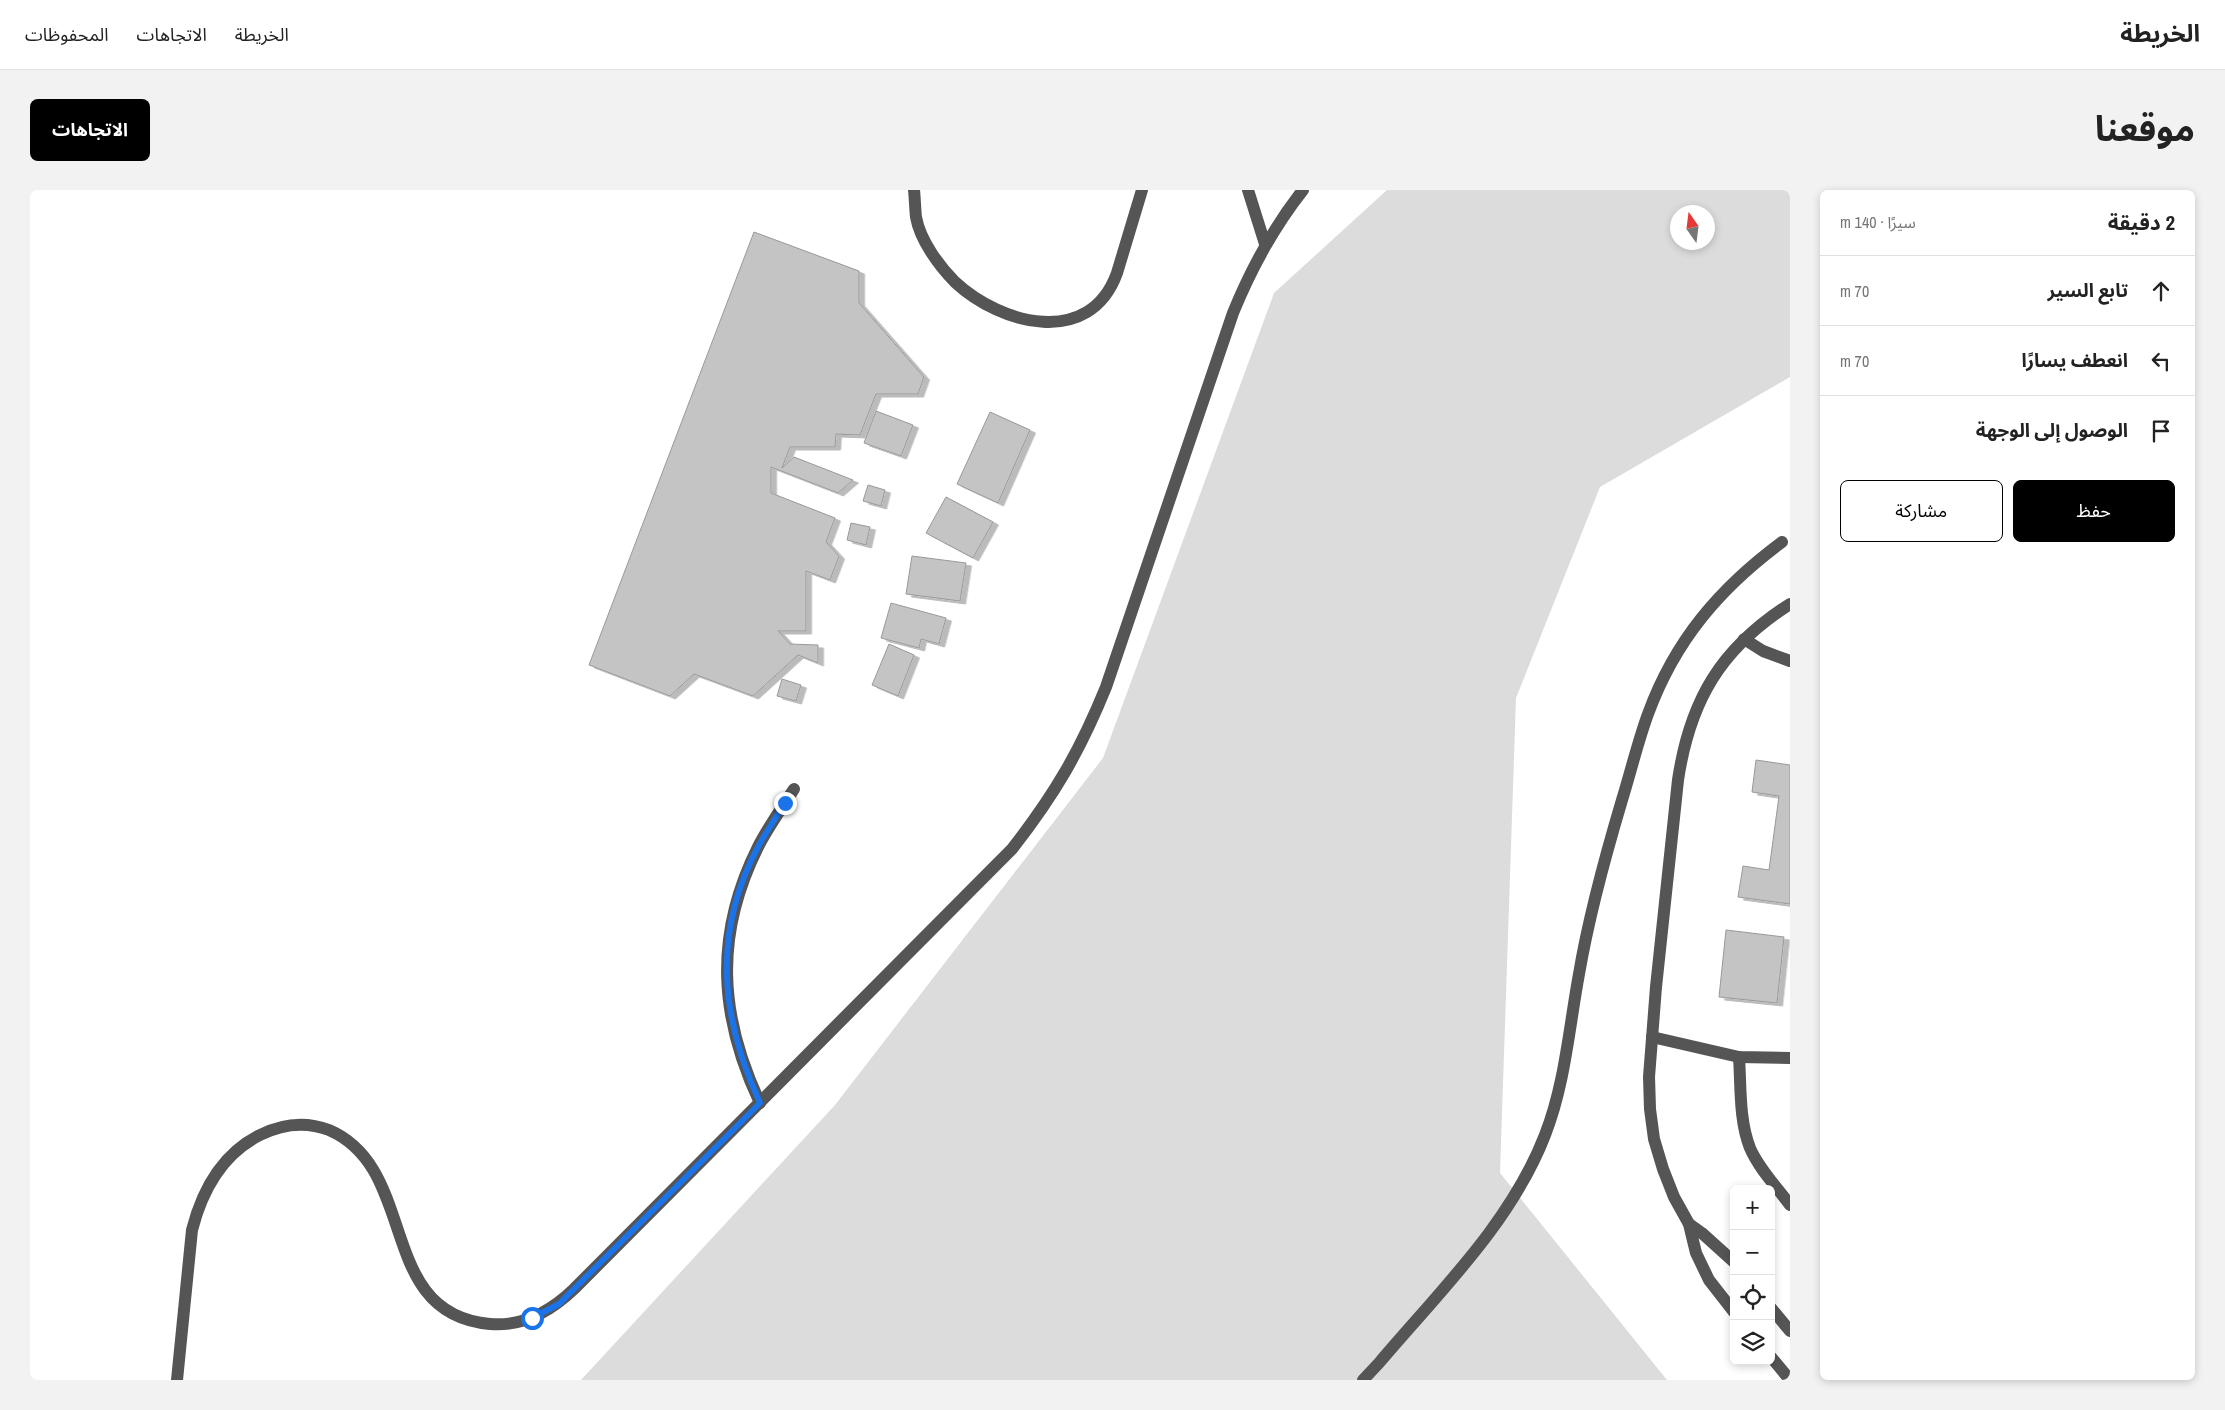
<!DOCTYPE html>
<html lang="ar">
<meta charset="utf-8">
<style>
:root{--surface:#fff;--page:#f2f2f2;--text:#222;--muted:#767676;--line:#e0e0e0;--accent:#000}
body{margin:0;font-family:"Archivo Narrow","Noto Sans Arabic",sans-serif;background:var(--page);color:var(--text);direction:rtl}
.controls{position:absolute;right:15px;bottom:15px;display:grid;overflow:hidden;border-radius:8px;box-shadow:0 2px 8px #0003}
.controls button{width:45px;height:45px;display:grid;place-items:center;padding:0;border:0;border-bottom:1px solid var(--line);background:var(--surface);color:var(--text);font:25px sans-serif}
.compass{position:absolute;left:1640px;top:15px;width:45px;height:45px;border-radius:50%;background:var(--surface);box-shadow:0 2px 8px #0003;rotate:346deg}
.stop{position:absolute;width:15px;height:15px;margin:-11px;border:4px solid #1a73e8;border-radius:50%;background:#fff}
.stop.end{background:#1a73e8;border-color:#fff;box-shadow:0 1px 5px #0008}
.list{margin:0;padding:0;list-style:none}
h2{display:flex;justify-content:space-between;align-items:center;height:65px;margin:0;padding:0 20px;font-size:21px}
h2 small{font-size:16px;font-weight:400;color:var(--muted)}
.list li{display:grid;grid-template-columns:32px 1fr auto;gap:15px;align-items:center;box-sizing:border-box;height:70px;padding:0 20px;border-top:1px solid var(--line)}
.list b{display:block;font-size:19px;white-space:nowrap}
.list em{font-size:16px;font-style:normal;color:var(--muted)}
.actions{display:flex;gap:10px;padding:15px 20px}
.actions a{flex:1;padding:11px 0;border:1px solid var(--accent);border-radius:8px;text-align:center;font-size:18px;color:var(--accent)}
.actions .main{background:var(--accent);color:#fff}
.icon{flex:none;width:28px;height:28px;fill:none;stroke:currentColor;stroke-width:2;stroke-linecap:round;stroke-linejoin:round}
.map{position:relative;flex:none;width:1760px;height:1190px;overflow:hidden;direction:ltr;border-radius:8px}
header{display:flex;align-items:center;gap:30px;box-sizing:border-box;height:70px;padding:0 25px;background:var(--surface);border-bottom:1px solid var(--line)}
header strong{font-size:24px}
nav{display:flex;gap:28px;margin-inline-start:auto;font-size:18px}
.intro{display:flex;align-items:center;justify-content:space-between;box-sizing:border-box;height:120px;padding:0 30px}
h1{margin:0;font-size:35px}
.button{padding:12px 22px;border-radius:8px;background:var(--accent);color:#fff;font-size:18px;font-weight:700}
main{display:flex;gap:30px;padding:0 30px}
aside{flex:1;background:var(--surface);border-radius:8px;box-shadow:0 2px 8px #0003}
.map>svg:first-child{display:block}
.green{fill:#dcdcdc;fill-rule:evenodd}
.building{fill:#c4c4c4;stroke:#999;filter:url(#shadow)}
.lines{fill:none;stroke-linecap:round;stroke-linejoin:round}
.minor{stroke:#555;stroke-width:12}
.route{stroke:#1a73e8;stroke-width:6}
</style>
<header>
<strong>الخريطة</strong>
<nav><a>الخريطة</a><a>الاتجاهات</a><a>المحفوظات</a></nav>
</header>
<div class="intro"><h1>موقعنا</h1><a class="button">الاتجاهات</a></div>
<main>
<aside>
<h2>2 دقيقة<small>سيرًا · 140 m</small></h2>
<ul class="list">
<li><svg class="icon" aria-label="ahead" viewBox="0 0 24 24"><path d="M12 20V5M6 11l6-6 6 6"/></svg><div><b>تابع السير</b></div><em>70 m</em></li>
<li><svg class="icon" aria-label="left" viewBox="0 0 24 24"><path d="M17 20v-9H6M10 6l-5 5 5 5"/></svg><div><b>انعطف يسارًا</b></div><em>70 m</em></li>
<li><svg class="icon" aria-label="arrive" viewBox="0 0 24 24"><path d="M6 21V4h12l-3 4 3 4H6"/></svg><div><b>الوصول إلى الوجهة</b></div></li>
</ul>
<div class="actions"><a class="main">حفظ</a><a>مشاركة</a></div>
</aside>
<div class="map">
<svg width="1760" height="1190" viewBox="0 0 1760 1190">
<defs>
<filter id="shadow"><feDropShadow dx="5.5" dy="3" stdDeviation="0" flood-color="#0004"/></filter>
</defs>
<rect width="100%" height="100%" fill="#fff"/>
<path class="green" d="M1357,0H1760V187L1570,297L1486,508L1470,983L1637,1190H551L805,915L1073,568L1244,103ZM1648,22H1678V52H1648Z"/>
<g class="building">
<path d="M724,42L829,81V113L894,187L888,204H846L830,245L806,244L805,257H760L752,278L764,267L823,290L808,303L741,277V303L805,328L796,352L809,366L800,390L776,381V441H748L760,454L788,455V473L768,465L723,506L664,484L640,506L559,475Z"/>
<path d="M846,221L883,235L871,266L834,253Z"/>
<path d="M960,222L1000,240L968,313L927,294Z"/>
<path d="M838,295L855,300L851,316L833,311Z"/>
<path d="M916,307L963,332L943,368L896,343Z"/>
<path d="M821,333L840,337L836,355L817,350Z"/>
<path d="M882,366L936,373L930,411L876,404Z"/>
<path d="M861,413L916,428L909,454L891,449L889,458L851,448Z"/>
<path d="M859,454L884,465L868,506L842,495Z"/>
<path d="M752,489L771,495L766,511L747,506Z"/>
<path d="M1726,570L1760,575V714L1708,707L1713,676L1739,680L1749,606L1722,602Z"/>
<path d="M1696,740L1754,747L1747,813L1689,807Z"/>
</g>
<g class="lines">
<g class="minor">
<path d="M884,0C885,9 885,18 886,27C890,50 909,76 925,92C971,135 1060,158 1087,83L1112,0"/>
<path d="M1218,0L1235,54"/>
<path d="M1714,449L1733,461L1760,471"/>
<path d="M1622,847L1709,867L1760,868"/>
<path d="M1709,867C1711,897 1709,930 1720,958C1729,979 1747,997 1760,1015"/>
<path d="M730,913C689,826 684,745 728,657C738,637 752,618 764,599"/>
<path d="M1659,1034L1673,1044L1704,1072"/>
<path d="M1741,1118L1760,1141"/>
<path d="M1704,1122L1679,1090L1666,1063L1659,1034L1644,1007L1633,979L1624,949L1620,919L1619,887L1626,797L1648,590C1660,510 1691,458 1760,414"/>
<path d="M1741,1167L1760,1190"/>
<path d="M147,1190L162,1040C172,1001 192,964 230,945C252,934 275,931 299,940C390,979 345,1124 460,1134C493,1137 520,1122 544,1099L982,659C1025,604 1050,561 1076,497L1203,123C1221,79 1243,38 1273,0"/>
<path d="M1333,1190L1349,1173C1409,1102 1481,1033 1515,945C1535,894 1539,838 1549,784C1559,725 1575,667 1592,610C1601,581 1608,551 1618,524C1645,450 1690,398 1752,352"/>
</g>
</g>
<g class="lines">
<path class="route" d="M502,1128L529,1114L730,913C690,827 682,741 729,655C737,641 746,627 755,613"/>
</g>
</svg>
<div class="controls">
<button>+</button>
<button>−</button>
<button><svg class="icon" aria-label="locate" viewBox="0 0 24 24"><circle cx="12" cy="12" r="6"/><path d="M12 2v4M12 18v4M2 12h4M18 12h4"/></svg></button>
<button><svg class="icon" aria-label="layers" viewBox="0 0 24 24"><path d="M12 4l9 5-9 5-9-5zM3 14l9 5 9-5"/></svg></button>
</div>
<svg class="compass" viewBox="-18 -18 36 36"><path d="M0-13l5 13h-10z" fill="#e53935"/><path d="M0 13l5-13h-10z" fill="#767676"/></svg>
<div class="stop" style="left:502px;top:1128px"></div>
<div class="stop end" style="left:755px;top:613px"></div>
</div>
</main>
